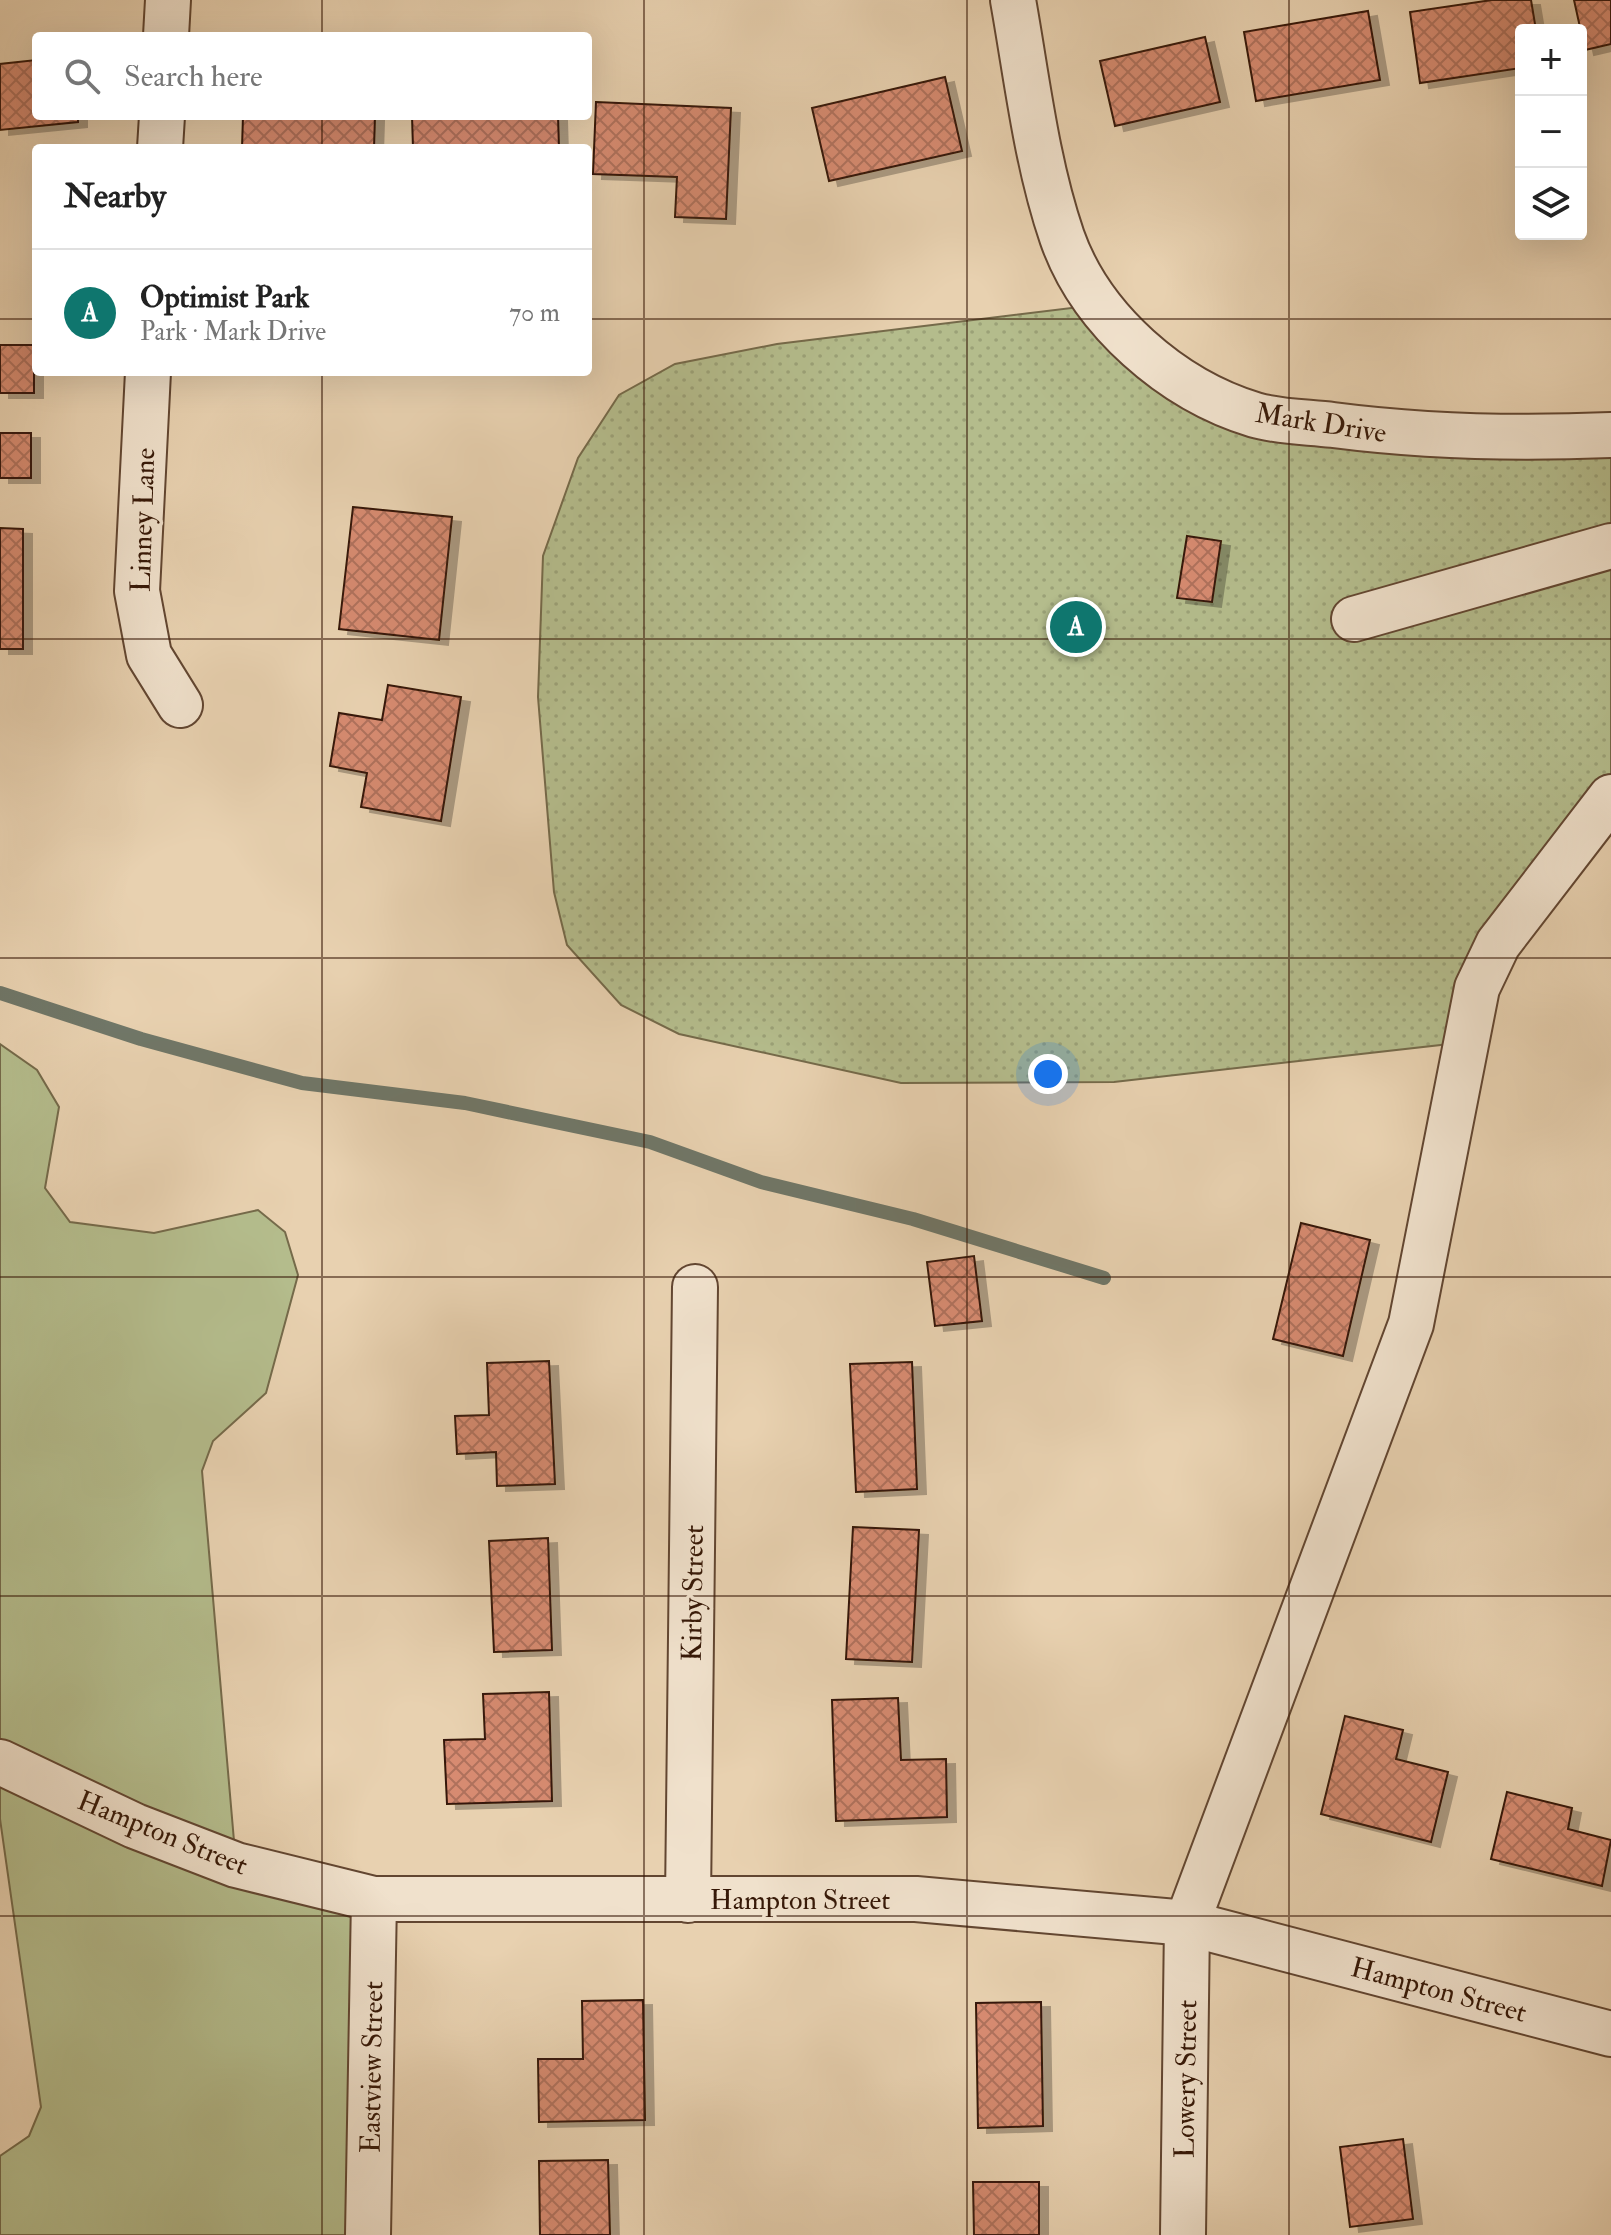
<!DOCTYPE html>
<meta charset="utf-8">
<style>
:root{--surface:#fff;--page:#f2f2f2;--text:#222;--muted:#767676;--line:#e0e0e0;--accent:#0f766e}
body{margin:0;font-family:"IM FELL Double Pica",serif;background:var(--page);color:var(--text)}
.controls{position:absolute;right:24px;top:24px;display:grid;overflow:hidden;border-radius:8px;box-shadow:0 8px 32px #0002}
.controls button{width:72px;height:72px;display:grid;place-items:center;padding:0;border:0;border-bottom:2px solid var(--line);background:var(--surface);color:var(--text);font:40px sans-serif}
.you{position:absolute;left:1048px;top:1074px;width:28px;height:28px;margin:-20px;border:6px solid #fff;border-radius:50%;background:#1a73e8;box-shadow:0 0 0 12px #1a73e833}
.badge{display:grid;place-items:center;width:52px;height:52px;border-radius:50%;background:var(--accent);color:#fff;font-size:26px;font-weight:700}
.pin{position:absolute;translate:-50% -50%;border:4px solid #fff;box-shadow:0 2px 8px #0006}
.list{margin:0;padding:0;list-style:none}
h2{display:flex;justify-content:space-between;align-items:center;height:104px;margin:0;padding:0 32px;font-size:34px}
h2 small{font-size:26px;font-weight:400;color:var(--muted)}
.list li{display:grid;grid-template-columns:52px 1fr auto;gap:24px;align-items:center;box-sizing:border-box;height:128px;padding:0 32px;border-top:2px solid var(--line)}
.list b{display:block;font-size:30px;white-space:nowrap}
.list p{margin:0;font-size:26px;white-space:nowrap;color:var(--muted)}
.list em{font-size:26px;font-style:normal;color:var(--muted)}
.icon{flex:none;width:44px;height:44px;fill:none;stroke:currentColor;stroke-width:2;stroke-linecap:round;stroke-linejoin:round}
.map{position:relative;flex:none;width:1611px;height:2235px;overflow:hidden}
.search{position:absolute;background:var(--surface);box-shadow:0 8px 32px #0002;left:32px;top:32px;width:560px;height:88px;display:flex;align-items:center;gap:20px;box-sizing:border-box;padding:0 28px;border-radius:8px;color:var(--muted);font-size:30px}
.panel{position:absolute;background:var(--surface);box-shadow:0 8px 32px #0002;left:32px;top:144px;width:560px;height:232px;border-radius:8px}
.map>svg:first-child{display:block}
.green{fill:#b4bc8c;stroke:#756a4a;stroke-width:2}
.park{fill:url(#park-dots);stroke:#756a4a;stroke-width:2}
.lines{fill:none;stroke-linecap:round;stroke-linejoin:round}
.stream{stroke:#707768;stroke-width:14}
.building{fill:url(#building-cross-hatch);stroke:#361807;stroke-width:2;filter:url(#shadow)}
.minor-casing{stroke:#624631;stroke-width:48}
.minor{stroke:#f0e1cc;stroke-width:44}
.grid{fill:none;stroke:#361807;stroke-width:2;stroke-opacity:0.55}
.labels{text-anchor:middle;stroke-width:7;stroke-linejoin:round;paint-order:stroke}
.street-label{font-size:28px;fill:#361807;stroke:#f0e1cc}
</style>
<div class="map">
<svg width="1611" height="2235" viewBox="0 0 1611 2235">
<defs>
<pattern id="park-dots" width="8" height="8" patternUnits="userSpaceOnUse" patternTransform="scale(2)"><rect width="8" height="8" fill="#b4bc8c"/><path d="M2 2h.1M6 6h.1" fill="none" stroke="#9ba177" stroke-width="1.8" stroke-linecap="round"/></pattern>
<pattern id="building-cross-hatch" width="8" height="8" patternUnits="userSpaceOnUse" patternTransform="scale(2)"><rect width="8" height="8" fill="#d78b71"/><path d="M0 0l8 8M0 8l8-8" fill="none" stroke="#af715b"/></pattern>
<filter id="shadow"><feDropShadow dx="9" dy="5" stdDeviation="0" flood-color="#0004"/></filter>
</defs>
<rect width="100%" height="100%" fill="#e8d1b0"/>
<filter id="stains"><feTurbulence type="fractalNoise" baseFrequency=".0025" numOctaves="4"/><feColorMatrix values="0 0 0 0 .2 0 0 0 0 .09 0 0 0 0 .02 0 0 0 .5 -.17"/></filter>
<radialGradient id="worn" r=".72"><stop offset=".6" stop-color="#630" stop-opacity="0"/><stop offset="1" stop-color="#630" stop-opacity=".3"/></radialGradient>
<path class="green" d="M0,1044L37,1070L59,1107L45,1188L70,1222L154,1233L258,1210L285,1232L298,1275L266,1393L213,1441L202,1471L236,1864L374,1899L368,2235H0V2156L29,2136L41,2107L0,1819Z"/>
<path class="park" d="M1096,305L1215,400L1611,435V797L1498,944L1467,1042L1114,1082L901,1083L679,1034L621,1005L567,945L554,892L538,697L543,556L578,458L619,395L675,364L777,344Z"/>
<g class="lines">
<path class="stream" d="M0,993L141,1039L302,1083L465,1103L650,1142L761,1182L913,1219L1104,1278"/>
</g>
<g class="building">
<path d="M1492,0H1531L1536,30H1521V68L1420,83L1410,12Z"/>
<path d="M1574,0H1611V44L1585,50Z"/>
<path d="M1368,11L1380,80L1256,101L1244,32Z"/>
<path d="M1205,37L1220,102L1115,126L1100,61Z"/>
<path d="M36,60V116H78V122L0,130V64Z"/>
<path d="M945,77L962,151L829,181L812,108Z"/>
<path d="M596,102L731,108L726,219L675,217L677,177L593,174Z"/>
<path d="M243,116H375L374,148H242Z"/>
<path d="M412,116H558L559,148H413Z"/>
<rect x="0" y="345" width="34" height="48"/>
<rect x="0" y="433" width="31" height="45"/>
<path d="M353,507L452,517L439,640L339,629Z"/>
<path d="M0,528L23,529V649H0Z"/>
<path d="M1187,536L1221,541L1212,602L1177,598Z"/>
<path d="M388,685L461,697L441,821L361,807L367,773L330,766L339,713L382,720Z"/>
<path d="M1301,1223L1370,1240L1343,1356L1273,1339Z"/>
<path d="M974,1256L982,1321L935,1326L927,1262Z"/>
<path d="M549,1361L555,1484L497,1486L496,1452L457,1454L455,1416L489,1415L487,1363Z"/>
<path d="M912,1362L917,1489L856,1492L850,1364Z"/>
<path d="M853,1527L919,1530L912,1662L846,1659Z"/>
<path d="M548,1538L552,1650L494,1652L489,1541Z"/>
<path d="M549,1692L552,1801L447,1804L444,1740L485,1739L483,1694Z"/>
<path d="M898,1698L901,1760L946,1759L947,1817L836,1821L832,1700Z"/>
<path d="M1345,1716L1403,1730L1396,1759L1448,1772L1431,1842L1321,1814Z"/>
<path d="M1507,1792L1572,1808L1568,1829L1611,1840L1602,1886L1491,1859Z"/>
<path d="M643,2000L645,2120L539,2122L538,2059H583L582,2001Z"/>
<path d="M1041,2002L1043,2126L978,2128L976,2003Z"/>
<path d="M1403,2139L1413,2219L1350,2227L1340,2147Z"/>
<path d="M608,2160L610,2235H540L539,2161Z"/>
<path d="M973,2182H1039V2235H974Z"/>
</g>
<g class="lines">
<defs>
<g id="minor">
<path d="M1013,0C1027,78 1036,161 1062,237C1091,320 1172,390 1255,415C1279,422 1308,422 1333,425C1426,437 1518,439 1611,435"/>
<path d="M166,36L168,0"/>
<path d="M160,148L162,116"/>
<path d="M148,372L137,591L149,655L180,705"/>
<path d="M1354,619L1611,546"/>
<path d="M0,1762L135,1826L236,1865L374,1899H916L1187,1923L1611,2034"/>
<path d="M688,1900L695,1287"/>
<path d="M368,2235L374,1899"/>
<path d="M1183,2235L1187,1923L1411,1324L1477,988L1498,944L1611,797"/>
</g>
</defs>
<use href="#minor" class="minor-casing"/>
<use href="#minor" class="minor"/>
</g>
<path class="grid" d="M322,0V36M644,0V2235M967,0V2235M1289,0V2235M322,116V148M0,319H36M588,319H1611M322,372V2235M0,639H1611M0,958H1611M0,1277H1611M0,1596H1611M0,1916H1611"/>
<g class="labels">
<g class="street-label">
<text transform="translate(1321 422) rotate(9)" y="10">Mark Drive</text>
<text transform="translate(142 520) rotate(-88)" y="10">Linney Lane</text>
<text transform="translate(692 1593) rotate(-89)" y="10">Kirby Street</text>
<text transform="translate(163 1832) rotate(22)" y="10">Hampton Street</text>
<text x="800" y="1909">Hampton Street</text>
<text transform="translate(1439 1989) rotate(15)" y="10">Hampton Street</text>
<text transform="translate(371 2067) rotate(-89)" y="10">Eastview Street</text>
<text transform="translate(1185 2079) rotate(-89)" y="10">Lowery Street</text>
</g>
</g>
<rect width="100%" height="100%" filter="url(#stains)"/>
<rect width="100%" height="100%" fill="url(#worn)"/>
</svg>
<div class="controls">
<button>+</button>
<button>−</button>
<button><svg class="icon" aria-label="layers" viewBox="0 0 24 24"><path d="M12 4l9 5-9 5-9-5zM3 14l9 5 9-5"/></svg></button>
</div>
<div class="you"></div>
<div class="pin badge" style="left:1076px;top:627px">A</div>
<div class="search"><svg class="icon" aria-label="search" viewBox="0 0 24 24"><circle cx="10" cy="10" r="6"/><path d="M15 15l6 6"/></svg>Search here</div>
<section class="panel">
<h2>Nearby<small></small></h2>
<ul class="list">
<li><span class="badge">A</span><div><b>Optimist Park</b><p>Park · Mark Drive</p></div><em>70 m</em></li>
</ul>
</section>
</div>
